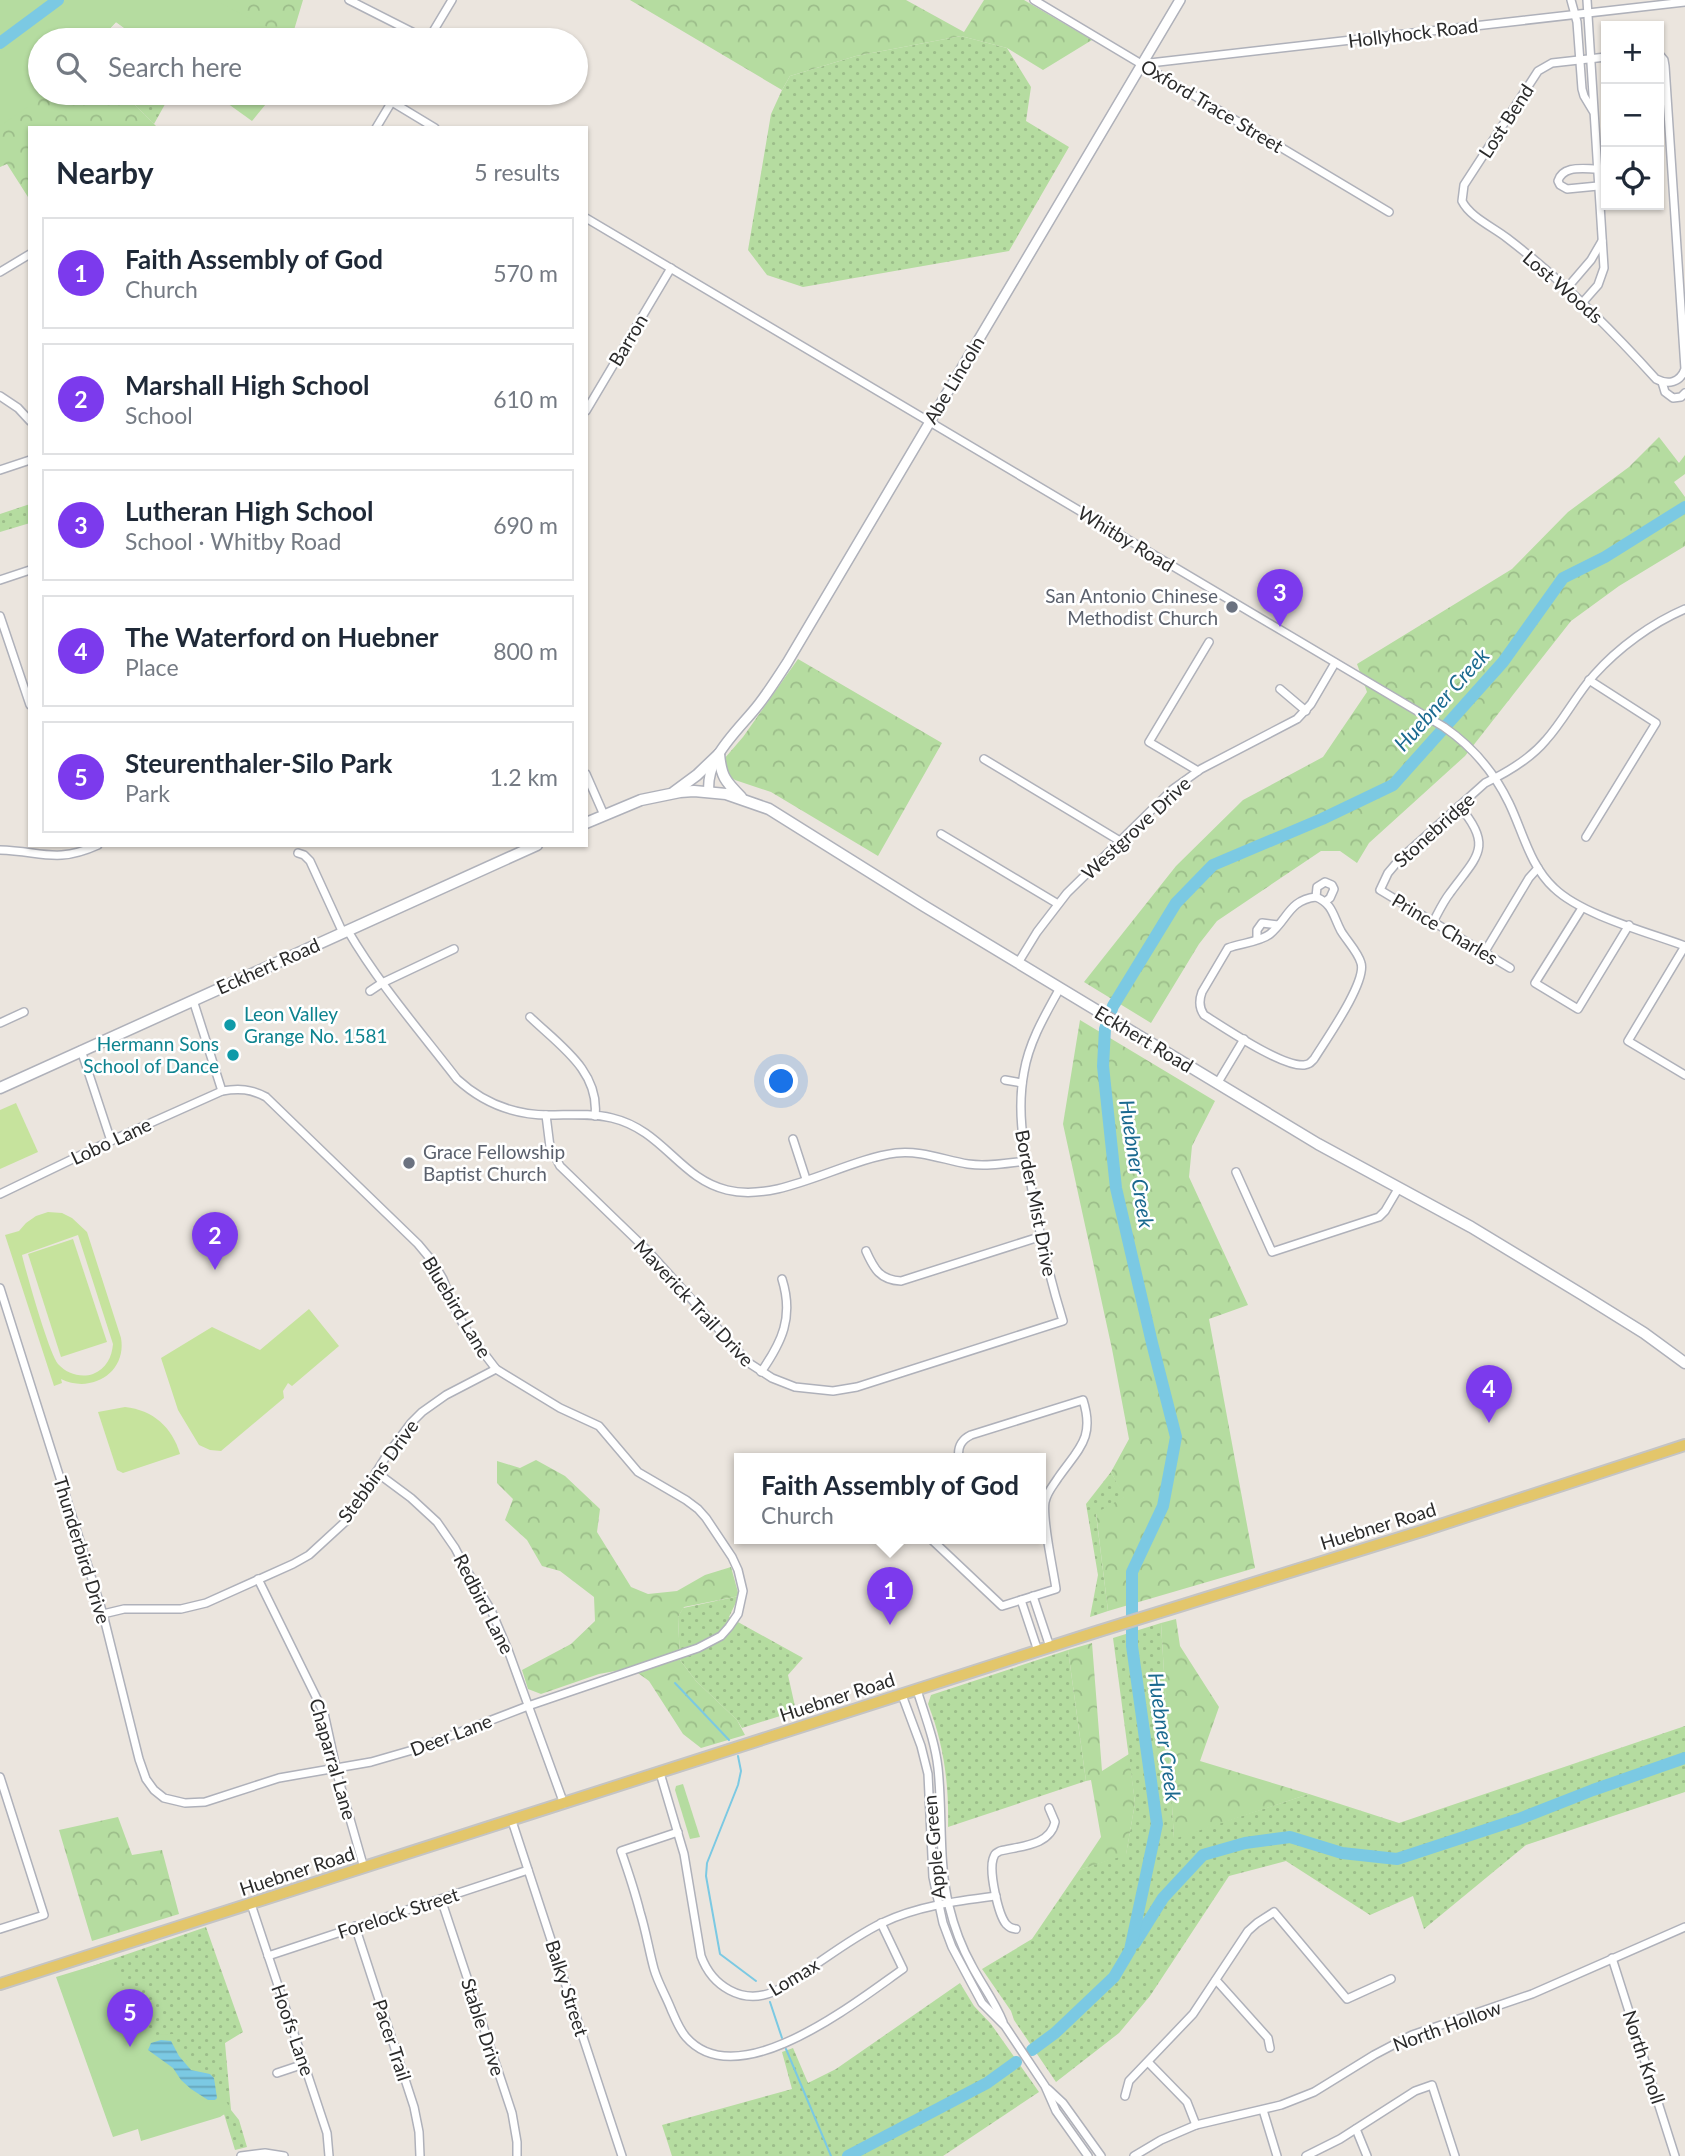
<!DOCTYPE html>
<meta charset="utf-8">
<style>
:root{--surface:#fff;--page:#f2f2f3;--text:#1f2937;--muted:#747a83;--line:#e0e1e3;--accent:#7c3aed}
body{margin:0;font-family:Lato,sans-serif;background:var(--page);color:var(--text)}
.controls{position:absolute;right:21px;top:21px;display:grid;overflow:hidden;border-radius:0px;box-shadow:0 2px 5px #0004}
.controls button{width:63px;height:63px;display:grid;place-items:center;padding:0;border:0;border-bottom:2px solid var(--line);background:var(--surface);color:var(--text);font:35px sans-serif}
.you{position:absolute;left:782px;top:1082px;width:24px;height:24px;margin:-18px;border:5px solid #fff;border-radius:50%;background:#1a73e8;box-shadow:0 0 0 10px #1a73e833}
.badge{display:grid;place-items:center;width:46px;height:46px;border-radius:50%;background:var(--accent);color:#fff;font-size:23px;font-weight:700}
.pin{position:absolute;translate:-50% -58px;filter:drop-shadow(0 2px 4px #0008)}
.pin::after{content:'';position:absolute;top:37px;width:24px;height:21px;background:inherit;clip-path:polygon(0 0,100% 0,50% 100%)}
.popup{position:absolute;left:734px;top:1453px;width:312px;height:91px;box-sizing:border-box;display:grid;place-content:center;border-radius:0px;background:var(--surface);filter:drop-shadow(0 2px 5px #0005);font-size:23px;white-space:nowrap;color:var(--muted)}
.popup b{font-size:26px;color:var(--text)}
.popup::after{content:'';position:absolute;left:50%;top:100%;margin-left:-14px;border:14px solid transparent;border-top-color:var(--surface)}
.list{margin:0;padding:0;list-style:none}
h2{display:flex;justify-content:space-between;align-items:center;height:91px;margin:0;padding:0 28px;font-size:30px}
h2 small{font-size:23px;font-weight:400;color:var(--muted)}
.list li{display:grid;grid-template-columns:46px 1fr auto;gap:21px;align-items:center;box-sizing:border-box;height:112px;margin:0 14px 14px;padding:0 14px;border:2px solid var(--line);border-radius:0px}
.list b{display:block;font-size:26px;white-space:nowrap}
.list p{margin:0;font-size:23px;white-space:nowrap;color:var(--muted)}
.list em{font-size:23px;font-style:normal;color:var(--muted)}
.icon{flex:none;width:38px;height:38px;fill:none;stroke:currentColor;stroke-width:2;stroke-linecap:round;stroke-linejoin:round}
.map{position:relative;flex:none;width:1685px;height:2156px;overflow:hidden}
.search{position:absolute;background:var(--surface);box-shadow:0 2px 5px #0004;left:28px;top:28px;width:560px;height:77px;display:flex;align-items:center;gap:18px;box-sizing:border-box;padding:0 24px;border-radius:38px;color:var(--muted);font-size:26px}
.panel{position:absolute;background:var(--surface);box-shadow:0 2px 5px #0004;left:28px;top:126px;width:560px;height:721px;border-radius:0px}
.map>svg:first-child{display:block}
.grass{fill:url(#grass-dots)}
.forest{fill:url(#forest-crowns)}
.park{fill:#b5dca0}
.pitch{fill:#c6e39d;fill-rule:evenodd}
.water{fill:url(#water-rules)}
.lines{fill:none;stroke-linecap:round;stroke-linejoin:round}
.stream{stroke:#7bc9e3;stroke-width:2}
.river{stroke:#7bc9e3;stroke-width:12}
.minor-casing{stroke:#afb1ba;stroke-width:10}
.tertiary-casing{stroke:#afb1ba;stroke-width:12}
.secondary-casing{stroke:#afb1ba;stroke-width:13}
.primary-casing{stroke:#c4c4c4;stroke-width:14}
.minor{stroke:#fff;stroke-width:7}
.tertiary{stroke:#fff;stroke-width:9}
.secondary{stroke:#fff;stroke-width:10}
.primary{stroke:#e3c66b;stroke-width:10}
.worship-dot{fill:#6b7280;stroke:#fff;stroke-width:2.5}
.culture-dot{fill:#0f9aa8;stroke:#fff;stroke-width:2.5}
.labels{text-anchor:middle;stroke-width:5;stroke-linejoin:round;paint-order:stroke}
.street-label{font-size:19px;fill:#2b2b2b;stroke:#fff}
.worship-label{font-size:19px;fill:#5b616d;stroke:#fff;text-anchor:end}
.culture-label{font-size:19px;fill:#0d838f;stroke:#fff;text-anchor:start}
.water-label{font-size:21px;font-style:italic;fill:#1a698f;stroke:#fff}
</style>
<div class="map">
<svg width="1685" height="2156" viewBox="0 0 1685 2156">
<defs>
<pattern id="grass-dots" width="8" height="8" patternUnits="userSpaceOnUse" patternTransform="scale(1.75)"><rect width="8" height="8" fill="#b5dca0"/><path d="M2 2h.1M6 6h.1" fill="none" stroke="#9cbd8a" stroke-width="1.8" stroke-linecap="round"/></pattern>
<pattern id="forest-crowns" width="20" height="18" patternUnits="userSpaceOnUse" patternTransform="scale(1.75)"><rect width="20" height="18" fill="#b5dca0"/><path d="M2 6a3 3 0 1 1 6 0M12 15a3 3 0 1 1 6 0" fill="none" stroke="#9cbd8a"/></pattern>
<pattern id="water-rules" width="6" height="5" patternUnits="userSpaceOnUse" patternTransform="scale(1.75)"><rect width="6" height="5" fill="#7bc9e3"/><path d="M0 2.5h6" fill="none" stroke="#65a3b8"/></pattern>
</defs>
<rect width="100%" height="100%" fill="#ebe5de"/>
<g class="grass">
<path d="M961,36L1007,48L1031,87L1026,121L1069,147L1009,251L803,287L767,275L748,250L771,114L782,90L790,76L856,56Z"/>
<path d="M123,93H177L169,97L154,124Z"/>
<path d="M30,504V523L0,532V514Z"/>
<path d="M1111,1472L1125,1497L1096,1514L1108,1611L1090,1617L1098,1575L1086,1504Z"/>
<path d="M739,1596L729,1617L803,1658L788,1675L796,1711L742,1728L737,1720L696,1681L680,1660L678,1617L683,1608Z"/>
<path d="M1161,1623L1174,1838L1309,1794L1399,1823L1685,1726V1792L1526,1845L1424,1929L1413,1896L1370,1915L1286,1861L1229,1876L1150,1996L1119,2033L1056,2082L1014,2020L1011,2011L982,1969L1032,1939L1079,1870L1126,1854L1135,1803L1113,1638Z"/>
<path d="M1068,1650L1086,1781L948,1827C949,1784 944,1744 928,1704L931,1695Z"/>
<path d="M206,1927L243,2032L225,2043L231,2110L239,2120L247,2147L235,2150L224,2114L208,2100L167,2047L81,1970Z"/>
<path d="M960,1983L974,2006L991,2024L1039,2092L943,2156H672L662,2125L792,2089L782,2052L793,2048L808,2083L836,2069Z"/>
</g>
<g class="forest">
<path d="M0,0H303L291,40H141L116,22L99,40H40V93H123L158,128H30V196L28,197L7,164L0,167Z"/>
<path d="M630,0H906L964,32L984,0H1024L1092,40L1043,70L1007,48L961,36L856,56L790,76L782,90Z"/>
<path d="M1659,437L1679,463L1685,455V474L1674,482L1685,497V546L1619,586L1571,621L1465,756L1369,843L1357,863L1340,851H1321L1217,921L1199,944L1151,1023L1084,982L1176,866L1243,800L1323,757L1367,692L1357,664L1512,569L1568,512L1629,467Z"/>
<path d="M798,659L942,743L878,856L771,792L735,780L729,776L724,766V759L743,737Z"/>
<path d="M1080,1020L1215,1101L1192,1146L1189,1177L1248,1305L1209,1319L1255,1568L1108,1611L1096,1513L1124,1497L1111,1472L1129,1439L1112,1349L1063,1124Z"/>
<path d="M536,1460L565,1476L600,1509L597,1532L631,1587L648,1594L677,1591L705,1575L731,1567L739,1596L684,1607L678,1617L680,1660L696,1681L737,1720L745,1735L701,1748L683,1734L649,1681L631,1668L599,1674L541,1694L528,1689L522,1670L571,1644L595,1621L594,1597L560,1571L542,1566L527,1540L505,1520L513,1499L497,1483V1461L520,1468Z"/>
<path d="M1176,1619L1180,1646L1219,1707L1200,1761L1309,1794L1174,1839L1161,1623Z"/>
<path d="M1092,1643L1102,1771L1129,1754L1135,1803L1126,1855L1079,1870L1101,1837L1091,1780L1086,1781L1068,1650Z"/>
<path d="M118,1817L132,1855L162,1850L179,1914L92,1941L59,1830Z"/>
</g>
<g class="park">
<path d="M0,0H214L293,40H141L116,22L99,40H40V93H48L0,126Z"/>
<path d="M213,93H275L252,121Z"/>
<path d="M683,1784L700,1837L690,1839L675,1790L676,1786Z"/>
<path d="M112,1960L136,2020L155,2035L173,2034L183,2057L194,2067L214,2080L231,2110L220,2117L141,2141L138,2129L113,2137L56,1977Z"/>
</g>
<g class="pitch">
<path d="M16,1103L38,1152L0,1169V1110Z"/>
<path d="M48,1212L62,1213L72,1218L87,1232L121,1338C127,1373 91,1394 61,1379L62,1383L54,1386L5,1235L19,1231L26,1223L36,1216ZM78,1235L113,1344C112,1357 106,1369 93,1374C81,1378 67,1374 58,1364C49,1353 26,1272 22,1255Z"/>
<path d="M73,1239L107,1342L61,1357L28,1254Z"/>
<path d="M309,1309L339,1346L292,1386L288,1383L283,1391L284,1398L221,1451L210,1450L199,1445L178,1410L161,1358L212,1327L260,1350Z"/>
<path d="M125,1407C153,1410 172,1427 180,1454L123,1473L117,1470L98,1412Z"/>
</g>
<path class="water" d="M161,2040L171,2041L179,2056L191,2070L210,2074L214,2078L217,2098L215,2100H208L191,2089L181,2080L173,2068L148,2050L151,2043Z"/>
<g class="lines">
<g class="stream">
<path d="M675,1683L729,1740"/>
<path d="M738,1756L741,1771L738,1785L707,1863L706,1876L720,1954L756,1981"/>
<path d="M770,2002L782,2038"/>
<path d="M786,2049L831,2156"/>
</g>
<g class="river">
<path d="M0,43L58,0"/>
<path d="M1135,1943L1163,1898L1203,1855L1245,1843L1290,1837L1342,1853L1397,1859L1519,1819L1593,1790L1685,1758"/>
<path d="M1032,2050L1055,2033L1114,1977L1130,1950L1157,1824L1132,1646V1572L1163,1506L1176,1437L1152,1343L1116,1188L1103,1066L1105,1029L1113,1006L1176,903L1213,865L1322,819L1393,785L1503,662L1563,578L1605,557L1685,507"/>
<path d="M848,2156L987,2083L1016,2062"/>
</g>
<defs>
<g id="minor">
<path d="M349,0L428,40"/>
<path d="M1034,0L1389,212"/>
<path d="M1571,0L1577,22L1582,89L1584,96L1593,111"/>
<path d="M428,40L452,0"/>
<path d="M1606,57L1552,63L1538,71L1464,185L1462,201C1470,217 1493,227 1507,238C1562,280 1610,328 1656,379C1668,385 1680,383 1685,369L1665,66L1664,60L1659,54"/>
<path d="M1141,64L1685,2"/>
<path d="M392,102L435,128"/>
<path d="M376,128L397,93"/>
<path d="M1597,169C1583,169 1563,165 1558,181L1560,185L1567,189L1598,186"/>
<path d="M586,218L1444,727C1473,747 1494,772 1509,803C1523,832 1530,866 1554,888C1582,915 1647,932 1685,946"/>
<path d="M0,272L30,254"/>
<path d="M1567,288L1591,260L1602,241"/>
<path d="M1583,302L1598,285L1604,268L1587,0"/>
<path d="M1662,382L1665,392L1673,398L1681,397L1685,393"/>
<path d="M0,396L18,408L30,421"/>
<path d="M586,411L671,268"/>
<path d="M0,470L30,460"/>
<path d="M0,580L30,570"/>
<path d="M0,616L30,705"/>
<path d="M1280,689L1306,711"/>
<path d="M984,759L1120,841"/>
<path d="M1198,771L1149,742L1209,642"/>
<path d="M586,774L604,815"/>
<path d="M941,834L1058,904"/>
<path d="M1586,837L1656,723L1589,680"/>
<path d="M0,850C41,851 56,864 98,845"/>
<path d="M298,853L304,855L310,861L343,933"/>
<path d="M1316,897C1333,904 1333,916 1341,931C1347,941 1358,952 1361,963C1367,982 1325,1041 1314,1059C1310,1063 1310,1064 1304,1065C1282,1067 1225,1028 1204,1015C1199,1008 1199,1000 1202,992L1228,948C1241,943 1260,942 1270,934C1288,919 1289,900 1316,897Z"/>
<path d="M1316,897L1317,887L1325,882L1332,885L1334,889L1330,898L1326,901"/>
<path d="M1582,908L1535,983L1578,1009L1629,925"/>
<path d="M1433,922C1438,913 1443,902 1450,893C1476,857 1495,847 1459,806"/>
<path d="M348,931C379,984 420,1031 457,1079C483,1103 513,1115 549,1115C570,1115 591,1113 612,1118C663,1130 680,1179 727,1190C780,1203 842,1160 896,1153C920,1150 944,1160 968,1164C988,1167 1007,1163 1026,1161"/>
<path d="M1257,939V930L1262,923L1278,925"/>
<path d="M1685,946L1628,1041L1685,1075"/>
<path d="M1484,953L1529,878L1538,868"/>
<path d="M1018,963L1037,932L1067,893L1173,789L1201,769L1297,719L1311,704L1335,663"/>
<path d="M1510,968L1380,890L1388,873L1399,860L1485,783C1506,773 1531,758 1546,740C1564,720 1576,695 1594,675C1618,648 1652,623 1685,609"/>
<path d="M370,991L382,983L454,949"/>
<path d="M193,1000L222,1091"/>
<path d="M530,1017C559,1045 600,1071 595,1116"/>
<path d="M0,1023L24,1012"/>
<path d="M81,1050L111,1141"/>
<path d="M1005,1080L1022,1083"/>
<path d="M1217,1084L1244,1039"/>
<path d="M546,1115L550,1147L560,1166L648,1251L749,1363L772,1378L795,1387L833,1391L857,1387L1063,1321C1048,1273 1038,1228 1030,1179C1023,1143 1017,1109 1024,1072C1029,1042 1045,1015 1060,988"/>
<path d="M793,1139L806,1179"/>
<path d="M1236,1172L1272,1252L1379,1217L1385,1211L1398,1189"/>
<path d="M0,1194L108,1142L222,1091C239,1088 251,1089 266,1097L418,1244L433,1262L443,1279L457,1314L470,1335L496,1369L560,1408L599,1426L638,1472L686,1500L698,1509L706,1518L732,1557L738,1570L743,1591L738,1614L729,1627L721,1636L698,1648L528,1706L416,1749L371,1762L279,1778L205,1802L185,1803L164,1798L154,1790L146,1779L139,1759L103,1614L0,1288"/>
<path d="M866,1251C874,1269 880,1280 901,1281L1039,1237"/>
<path d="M761,1372C782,1342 794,1317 782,1279"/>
<path d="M376,1472L411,1498L437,1522L455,1548L466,1569L491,1610L508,1650L564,1804"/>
<path d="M931,1539L1002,1606L1056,1589C1053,1568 1042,1520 1045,1502C1047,1492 1053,1486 1058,1478C1079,1448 1095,1438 1083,1400L971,1435C961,1440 957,1447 959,1459"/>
<path d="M258,1579L324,1713L338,1777L364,1868"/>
<path d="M1033,1596L1050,1647"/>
<path d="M1021,1600L1038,1651"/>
<path d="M103,1614L124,1609H181L206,1603L293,1564L309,1555L346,1521L387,1455L411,1423L422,1412L446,1395L496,1369"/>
<path d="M917,1690C925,1716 935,1741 938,1768C943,1814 938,1861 949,1906C954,1927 962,1948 972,1966C982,1985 995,2002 1003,2022"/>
<path d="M902,1695L921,1746L928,1774L933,1877L943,1923L952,1947L982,2003L1005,2026L1045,2086L1056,2111L1088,2156"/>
<path d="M660,1773L684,1854L701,1956C712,1986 742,2005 773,1992C785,1987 795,1979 805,1972C830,1955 855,1936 882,1923C917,1906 957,1901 996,1896"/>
<path d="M0,1777L44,1915L0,1929"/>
<path d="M512,1821L622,2156"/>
<path d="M678,1832L621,1851C628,1871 635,1892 640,1912C646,1931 649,1951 654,1969C658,1983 666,1996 671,2009C675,2018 679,2029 686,2037C738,2097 857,2001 903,1969L881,1923"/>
<path d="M441,1899L512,2113L517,2142V2156"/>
<path d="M251,1904L327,2133L329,2156"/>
<path d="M355,1926L414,2107L419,2132L420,2156"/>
<path d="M1016,1929C1011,1928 1010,1928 1006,1924C998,1914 989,1872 993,1859C995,1853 995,1854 1000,1851C1020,1846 1050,1846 1055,1822L1049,1808"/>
<path d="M268,1956L528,1870"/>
<path d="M1612,1958L1675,2156"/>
<path d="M1216,1980L1268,2038L1270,2048"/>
<path d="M1148,2062L1187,2102L1196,2125"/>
<path d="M277,2073L304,2064"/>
<path d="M1048,2089L1063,2103L1101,2156"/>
<path d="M1125,2096L1129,2081L1193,2014L1248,1931L1257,1923L1274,1912L1347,1999L1391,1979"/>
<path d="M1263,2110L1277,2156"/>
<path d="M1356,2129L1367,2156"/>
<path d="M241,2156L265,2153L284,2156"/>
<path d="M1134,2156L1161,2140L1196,2125L1281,2105L1314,2092L1374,2055L1412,2035L1532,1994L1685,1927"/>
<path d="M1306,2156L1340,2139L1415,2091L1432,2085L1455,2156"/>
</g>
<path id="tertiary" d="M709,792C705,757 739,730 759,704C769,691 778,677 787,663L1180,0"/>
<g id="secondary">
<path d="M719,754C721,776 725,781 741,797"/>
<path d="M674,792L697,775L719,754"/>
<path d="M586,823L641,800L680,792L694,791L726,794L769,809L924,906L1318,1144L1471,1227L1583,1295L1644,1333L1685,1363"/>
<path d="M0,1088L537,845"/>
</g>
<path id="primary" d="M0,1984L1096,1632L1425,1530L1685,1445"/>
</defs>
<use href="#minor" class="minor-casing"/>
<use href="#tertiary" class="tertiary-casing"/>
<use href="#secondary" class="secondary-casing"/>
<use href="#primary" class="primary-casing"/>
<use href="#minor" class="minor"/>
<use href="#tertiary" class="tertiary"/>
<use href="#secondary" class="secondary"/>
<use href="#primary" class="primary"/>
</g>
<g class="worship-dot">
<circle cx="1232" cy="607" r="7"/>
<circle cx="409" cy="1163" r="7"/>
</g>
<g class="culture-dot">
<circle cx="230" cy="1025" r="7"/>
<circle cx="233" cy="1055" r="7"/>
</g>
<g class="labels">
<g class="street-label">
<text transform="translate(1413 33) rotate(-7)" y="7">Hollyhock Road</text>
<text transform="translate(1212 106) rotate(31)" y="7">Oxford Trace Street</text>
<text transform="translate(1506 121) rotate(-57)" y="7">Lost Bend</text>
<text transform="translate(1563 287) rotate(41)" y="7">Lost Woods</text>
<text transform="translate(628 340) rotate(-59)" y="7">Barron</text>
<text transform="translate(954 380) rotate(-59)" y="7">Abe Lincoln</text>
<text transform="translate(1126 539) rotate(31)" y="7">Whitby Road</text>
<text transform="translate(1136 828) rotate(-43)" y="7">Westgrove Drive</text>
<text transform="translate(1434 830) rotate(-42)" y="7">Stonebridge</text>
<text transform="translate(1445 929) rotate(31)" y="7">Prince Charles</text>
<text transform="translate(268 966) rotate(-24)" y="7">Eckhert Road</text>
<text transform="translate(1144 1039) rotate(31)" y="7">Eckhert Road</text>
<text transform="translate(111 1141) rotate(-25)" y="7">Lobo Lane</text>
<text transform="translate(1036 1203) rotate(79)" y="7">Border Mist Drive</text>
<text transform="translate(694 1303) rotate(47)" y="7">Maverick Trail Drive</text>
<text transform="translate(457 1307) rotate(59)" y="7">Bluebird Lane</text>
<text transform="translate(378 1471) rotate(-54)" y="7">Stebbins Drive</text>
<text transform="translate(1378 1526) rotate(-17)" y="7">Huebner Road</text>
<text transform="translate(82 1550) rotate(73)" y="7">Thunderbird Drive</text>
<text transform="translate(484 1604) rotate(63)" y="7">Redbird Lane</text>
<text transform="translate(837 1697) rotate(-18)" y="7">Huebner Road</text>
<text transform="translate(451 1735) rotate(-21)" y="7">Deer Lane</text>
<text transform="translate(333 1759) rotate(74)" y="7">Chaparral Lane</text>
<text transform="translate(934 1847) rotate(-95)" y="7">Apple Green</text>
<text transform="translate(297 1871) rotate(-18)" y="7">Huebner Road</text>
<text transform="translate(398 1913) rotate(-18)" y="7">Forelock Street</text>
<text transform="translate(794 1977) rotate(-31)" y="7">Lomax</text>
<text transform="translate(567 1988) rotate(72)" y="7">Balky Street</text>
<text transform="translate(1447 2026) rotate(-20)" y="7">North Hollow</text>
<text transform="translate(483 2027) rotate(72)" y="7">Stable Drive</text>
<text transform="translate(293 2030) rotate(71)" y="7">Hoofs Lane</text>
<text transform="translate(392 2040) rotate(72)" y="7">Pacer Trail</text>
<text transform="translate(1644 2057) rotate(72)" y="7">North Knoll</text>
</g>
<g class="worship-label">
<text x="1218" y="603">San Antonio Chinese<tspan x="1218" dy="22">Methodist Church</tspan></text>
<text x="423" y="1159" text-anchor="start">Grace Fellowship<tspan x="423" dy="22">Baptist Church</tspan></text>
</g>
<g class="culture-label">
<text x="244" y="1021">Leon Valley<tspan x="244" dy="22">Grange No. 1581</tspan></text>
<text x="219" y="1051" text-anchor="end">Hermann Sons<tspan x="219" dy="22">School of Dance</tspan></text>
</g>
<g class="water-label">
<text transform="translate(1442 700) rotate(-48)" y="7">Huebner Creek</text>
<text transform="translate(1136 1164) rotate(81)" y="7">Huebner Creek</text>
<text transform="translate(1164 1737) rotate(82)" y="7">Huebner Creek</text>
</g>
</g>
</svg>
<div class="controls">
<button>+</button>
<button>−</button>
<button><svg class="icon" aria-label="locate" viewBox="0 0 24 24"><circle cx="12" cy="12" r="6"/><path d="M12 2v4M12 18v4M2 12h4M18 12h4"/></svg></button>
</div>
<div class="you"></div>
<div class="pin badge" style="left:890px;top:1625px">1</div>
<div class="popup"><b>Faith Assembly of God</b>Church</div>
<div class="pin badge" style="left:215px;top:1270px">2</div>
<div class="pin badge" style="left:1280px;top:627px">3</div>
<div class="pin badge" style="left:1489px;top:1423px">4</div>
<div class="pin badge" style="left:130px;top:2047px">5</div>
<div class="search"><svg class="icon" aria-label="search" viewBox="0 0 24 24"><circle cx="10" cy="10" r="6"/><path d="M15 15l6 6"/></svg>Search here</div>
<section class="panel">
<h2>Nearby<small>5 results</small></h2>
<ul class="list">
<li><span class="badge">1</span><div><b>Faith Assembly of God</b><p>Church</p></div><em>570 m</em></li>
<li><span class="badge">2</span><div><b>Marshall High School</b><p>School</p></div><em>610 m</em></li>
<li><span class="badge">3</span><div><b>Lutheran High School</b><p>School · Whitby Road</p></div><em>690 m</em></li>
<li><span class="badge">4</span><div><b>The Waterford on Huebner</b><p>Place</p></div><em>800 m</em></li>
<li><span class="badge">5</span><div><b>Steurenthaler-Silo Park</b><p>Park</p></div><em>1.2 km</em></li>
</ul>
</section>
</div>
